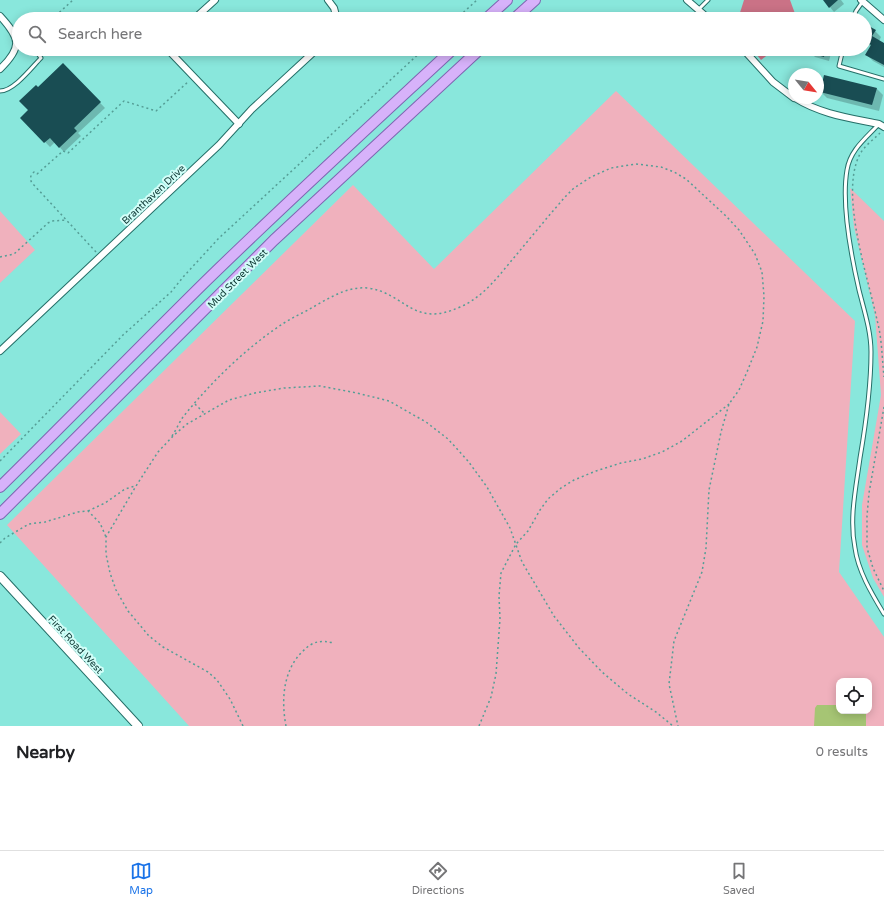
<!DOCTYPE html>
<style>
:root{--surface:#fff;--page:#f2f2f2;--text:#202124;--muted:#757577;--line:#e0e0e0;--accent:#1a73e8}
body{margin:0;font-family:"Varela Round",sans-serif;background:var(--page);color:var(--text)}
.controls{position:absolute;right:12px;bottom:12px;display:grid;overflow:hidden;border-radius:8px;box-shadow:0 2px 10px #0003}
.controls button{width:36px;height:36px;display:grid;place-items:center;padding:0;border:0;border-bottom:1px solid var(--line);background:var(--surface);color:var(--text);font:20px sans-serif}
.compass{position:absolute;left:788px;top:68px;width:36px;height:36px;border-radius:50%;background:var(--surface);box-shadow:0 2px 10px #0003;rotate:120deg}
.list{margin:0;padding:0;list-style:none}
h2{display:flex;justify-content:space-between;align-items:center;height:52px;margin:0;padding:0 16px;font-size:17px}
h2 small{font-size:13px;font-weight:400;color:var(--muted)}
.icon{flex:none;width:22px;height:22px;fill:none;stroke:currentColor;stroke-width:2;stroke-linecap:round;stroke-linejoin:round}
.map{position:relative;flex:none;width:884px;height:726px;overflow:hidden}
.search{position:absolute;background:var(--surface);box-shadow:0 2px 10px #0003;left:12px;right:12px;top:12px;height:44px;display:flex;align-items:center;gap:10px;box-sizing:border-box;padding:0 14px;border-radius:22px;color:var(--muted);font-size:15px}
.sheet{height:124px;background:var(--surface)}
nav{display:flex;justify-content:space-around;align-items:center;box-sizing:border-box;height:56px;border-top:1px solid var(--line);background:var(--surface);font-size:11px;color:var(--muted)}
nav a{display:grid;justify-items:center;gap:2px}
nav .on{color:var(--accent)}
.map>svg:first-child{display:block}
.green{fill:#f0b1bd;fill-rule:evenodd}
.forest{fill:#ca7286}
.water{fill:#a6c574}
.shadow{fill:#0003}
.building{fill:#194d53}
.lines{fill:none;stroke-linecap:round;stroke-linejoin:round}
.service-casing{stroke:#256f68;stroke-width:5}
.minor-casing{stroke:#256f68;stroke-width:8}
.tertiary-casing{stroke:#256f68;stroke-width:10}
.primary-casing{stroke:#7e65b1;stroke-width:12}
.path{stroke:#559e96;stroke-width:1.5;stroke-dasharray:2 3;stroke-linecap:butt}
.service{stroke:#fff;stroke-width:3}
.minor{stroke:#fff;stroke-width:6}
.tertiary{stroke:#fff;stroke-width:8}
.primary{stroke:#d7b2fa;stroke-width:10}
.labels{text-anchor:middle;stroke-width:4;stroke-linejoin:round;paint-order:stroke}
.street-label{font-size:10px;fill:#0c3632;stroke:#d2fef8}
</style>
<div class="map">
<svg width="884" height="726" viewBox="0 0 884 726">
<rect width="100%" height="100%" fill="#89e7dc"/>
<g class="green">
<path d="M616,91L855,321L839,572L884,637V726H189L7,525L353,185L434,269ZM839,681H869V711H839Z"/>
<path d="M850,188L884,221V597L873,578L862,545V505L881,395L875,315L854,227Z"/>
<path d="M0,211L35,250L0,283Z"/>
<path d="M0,412L21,434L0,454Z"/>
</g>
<g class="forest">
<path d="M744,0H790L797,19H738Z"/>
<path d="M752,49H775L761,60Z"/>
</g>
<path class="water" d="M817,705H839V711H866V726H814L815,708Z"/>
<g class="shadow">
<path d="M824,0H841L844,4L834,12Z"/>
<path d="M865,25L875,31L881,37L879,41L884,44V67L873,61L867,55L871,46L865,43Z"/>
<path d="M812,49H832L829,61L815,57L811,53Z"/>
<path d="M63,64L105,108L78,133L81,136L64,152L55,142L50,147L22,118L29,110L38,89Z"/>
<path d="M876,88L883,95L879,111L827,98L821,92Z"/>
</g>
<g class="building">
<path d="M823,0H838L829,8Z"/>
<path d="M865,24L876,30L872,36L884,43V65L865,55L871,45L865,41Z"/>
<path d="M803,49H826L824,57L803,51Z"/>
<path d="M63,63L101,102L74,128L77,131L59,148L50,138L44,143L20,118L28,110L19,101L36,85L38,87Z"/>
<path d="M824,75L877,88L872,105L820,92Z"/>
</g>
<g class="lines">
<defs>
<g id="service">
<path d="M698,10L708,0"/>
<path d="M853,19L856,11L863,1"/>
<path d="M843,49L839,66L884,79"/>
<path d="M0,91C14,91 32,67 41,58L35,49"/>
<path d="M879,124C866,138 850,150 847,170C841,205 851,255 859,290C864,310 871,331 871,352C871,387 866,423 860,458C856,488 849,518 855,548C858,571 872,594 884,614"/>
</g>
<g id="minor">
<path d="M328,0L334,8L337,19"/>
<path d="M687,0L709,19"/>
<path d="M861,0L884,20"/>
<path d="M0,16C20,38 23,47 0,69"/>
<path d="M194,19L215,0"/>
<path d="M171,49V53L239,124"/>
<path d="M743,49L773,82L794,98"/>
<path d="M795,98C820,114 850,118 879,124L884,127"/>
<path d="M0,351L219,145L252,109L317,49"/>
</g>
<path id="tertiary" d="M0,576L138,726"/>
<g id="primary">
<path d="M486,19L507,0"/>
<path d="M514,19L535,0"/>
<path d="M0,487C69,419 137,349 206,281C287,202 370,126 453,49"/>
<path d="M0,514L274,240L480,49"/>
</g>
</defs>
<use href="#service" class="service-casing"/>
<use href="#minor" class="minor-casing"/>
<use href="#tertiary" class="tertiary-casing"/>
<use href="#primary" class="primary-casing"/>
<g class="path">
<path d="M52,19L73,0"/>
<path d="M456,19L477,0"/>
<path d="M880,133C873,140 863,147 859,156C840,196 868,277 877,320C882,338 882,358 884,377"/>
<path d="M96,252L32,183C29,178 31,175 34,172L37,174L63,151L68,153L124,101L156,111L189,81"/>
<path d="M0,257L14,254L48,223L52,221L66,220"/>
<path d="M195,404L205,414"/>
<path d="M884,407L869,493L867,516V548L873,568L884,591"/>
<path d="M172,436C176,430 179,423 183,417C210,383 247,347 284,323C292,318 300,314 308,310C326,300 346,286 367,288C405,292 412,329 460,307C484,297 500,274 517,254C533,235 549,215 566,196L574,188L591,177L611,168L636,164L661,167L674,172L686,179L726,216L739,230L755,254L762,272L764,296L763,321L757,347L747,372L739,390L729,404L721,432L709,490L706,548L702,572L674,641L669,684L678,726"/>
<path d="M0,461L123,335L171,292L184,276L219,238L424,49"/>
<path d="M88,511L105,503L125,489L135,486"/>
<path d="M0,543L5,538L29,524L45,522L78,512L88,511L100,523L106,537"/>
<path d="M243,726L230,699L217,680L208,672L163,647L149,636L128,611L116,590L110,573L106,554V537L136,486L158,452L174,435L187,424L229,400L255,393L284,388L320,386L357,393L389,401L426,422L448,439L468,461L487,487L510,528L522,562L554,616L579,648L602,672L628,694L656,712L673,726"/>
<path d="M286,726C281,700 283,670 303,651C313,641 320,640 334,643"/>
<path d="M479,726L491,697L496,674L500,619L499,596L501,573L516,544L528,531L540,510L548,499L561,488L574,480L596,471L621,463L642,459L662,452L682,441L729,404"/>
</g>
<use href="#service" class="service"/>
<use href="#minor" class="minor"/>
<use href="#tertiary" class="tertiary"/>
<use href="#primary" class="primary"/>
</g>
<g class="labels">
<g class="street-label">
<text transform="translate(153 194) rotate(-43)" y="4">Branthaven Drive</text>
<text transform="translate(237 278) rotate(-45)" y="4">Mud Street West</text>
<text transform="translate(76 644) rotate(47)" y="4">First Road West</text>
</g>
</g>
</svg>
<div class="controls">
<button><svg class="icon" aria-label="locate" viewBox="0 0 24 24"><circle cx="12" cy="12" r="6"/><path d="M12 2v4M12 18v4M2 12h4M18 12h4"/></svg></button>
</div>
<svg class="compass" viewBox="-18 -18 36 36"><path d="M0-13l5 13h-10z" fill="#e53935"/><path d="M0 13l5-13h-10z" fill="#757577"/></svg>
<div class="search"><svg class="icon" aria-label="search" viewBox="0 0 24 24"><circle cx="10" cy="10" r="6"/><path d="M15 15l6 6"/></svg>Search here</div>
</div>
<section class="sheet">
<h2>Nearby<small>0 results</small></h2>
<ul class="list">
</ul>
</section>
<nav>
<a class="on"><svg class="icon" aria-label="map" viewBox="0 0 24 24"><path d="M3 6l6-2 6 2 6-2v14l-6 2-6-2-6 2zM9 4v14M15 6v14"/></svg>Map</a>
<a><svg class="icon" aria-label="directions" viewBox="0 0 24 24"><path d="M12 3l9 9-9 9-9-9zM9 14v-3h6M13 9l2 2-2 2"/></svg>Directions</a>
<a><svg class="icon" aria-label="saved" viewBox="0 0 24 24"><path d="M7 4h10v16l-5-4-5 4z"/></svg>Saved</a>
</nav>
